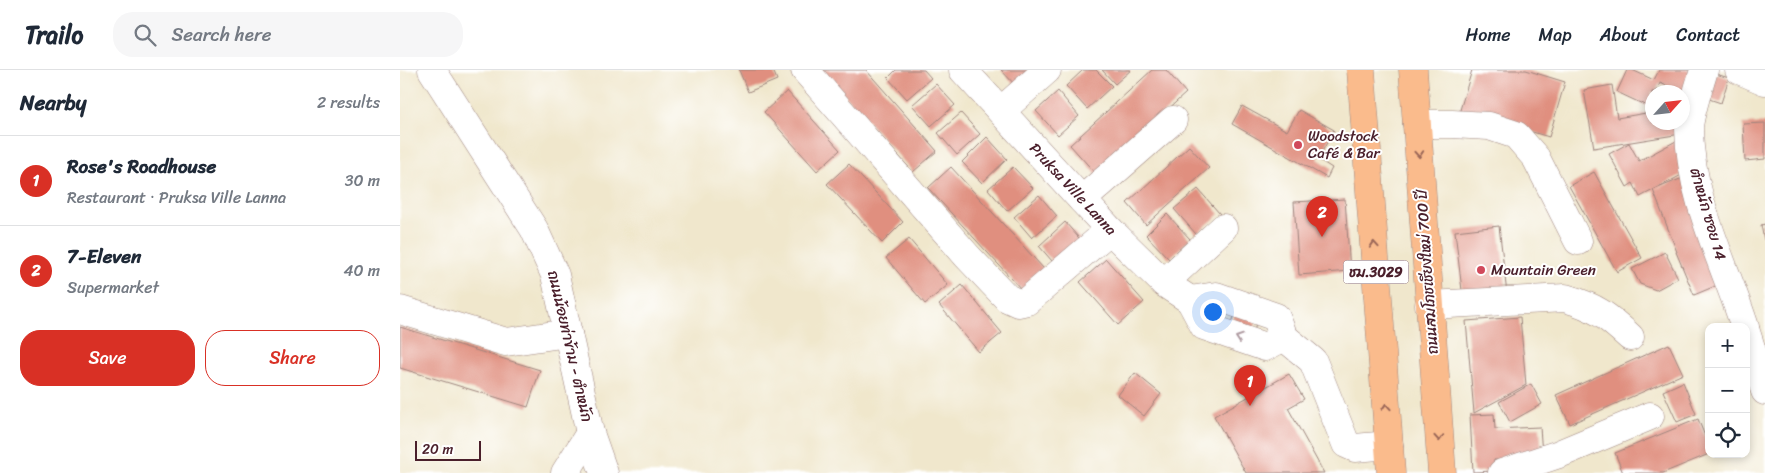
<!DOCTYPE html>
<meta charset="utf-8">
<style>
:root{--surface:#fff;--page:#f6f6f7;--text:#1f2937;--muted:#747a83;--line:#e0e1e3;--accent:#d93025}
body{margin:0;font-family:Sriracha,"Playpen Sans Thai",sans-serif;background:var(--page);color:var(--text)}
.controls{position:absolute;right:15px;bottom:15px;display:grid;overflow:hidden;border-radius:10px;box-shadow:0 2px 8px #0003}
.controls button{width:45px;height:45px;display:grid;place-items:center;padding:0;border:0;border-bottom:1px solid var(--line);background:var(--surface);color:var(--text);font:25px sans-serif}
.compass{position:absolute;left:1245px;top:15px;width:45px;height:45px;border-radius:50%;background:var(--surface);box-shadow:0 2px 8px #0003;rotate:63deg}
.scale{position:absolute;left:15px;bottom:12px;width:66px;box-sizing:border-box;padding-left:5px;border:2px solid #4a1f2b;border-top:0;font-size:14px;line-height:18px;white-space:nowrap;color:#4a1f2b;-webkit-text-stroke:4px #fff;paint-order:stroke}
.you{position:absolute;left:812px;top:241px;width:18px;height:18px;margin:-12px;border:4px solid #fff;border-radius:50%;background:#1a73e8;box-shadow:0 0 0 8px #1a73e833}
.badge{display:grid;place-items:center;width:32px;height:32px;border-radius:50%;background:var(--accent);color:#fff;font-size:16px;font-weight:700}
.pin{position:absolute;translate:-50% -41px;filter:drop-shadow(0 1px 2px #0008)}
.pin::after{content:'';position:absolute;top:26px;width:18px;height:15px;background:inherit;clip-path:polygon(0 0,100% 0,50% 100%)}
.list{margin:0;padding:0;list-style:none}
h2{display:flex;justify-content:space-between;align-items:center;height:65px;margin:0;padding:0 20px;font-size:21px}
h2 small{font-size:16px;font-weight:400;color:var(--muted)}
.list li{display:grid;grid-template-columns:32px 1fr auto;gap:15px;align-items:center;box-sizing:border-box;height:90px;padding:0 20px;border-top:1px solid var(--line)}
.list b{display:block;font-size:19px;white-space:nowrap}
.list p{margin:0;font-size:16px;white-space:nowrap;color:var(--muted)}
.list em{font-size:16px;font-style:normal;color:var(--muted)}
.actions{display:flex;gap:10px;padding:15px 20px}
.actions a{flex:1;padding:11px 0;border:1px solid var(--accent);border-radius:20px;text-align:center;font-size:18px;color:var(--accent)}
.actions .main{background:var(--accent);color:#fff}
.icon{flex:none;width:28px;height:28px;fill:none;stroke:currentColor;stroke-width:2;stroke-linecap:round;stroke-linejoin:round}
.map{position:relative;flex:none;width:1365px;height:403px;overflow:hidden}
header{display:flex;align-items:center;gap:30px;box-sizing:border-box;height:70px;padding:0 25px;background:var(--surface);border-bottom:1px solid var(--line)}
header strong{font-size:24px}
nav{display:flex;gap:28px;margin-inline-start:auto;font-size:18px}
.search{width:350px;height:45px;background:var(--page);display:flex;align-items:center;gap:12px;box-sizing:border-box;padding:0 18px;border-radius:20px;color:var(--muted);font-size:19px}
main{display:flex}
aside{flex:1;background:var(--surface)}
.map>svg:first-child{display:block}
.building{fill:#e08f7f}
.lines{fill:none;stroke-linecap:round;stroke-linejoin:round}
.minor-casing{stroke:#9d837c;stroke-width:29}
.major-casing{stroke:#9d837c;stroke-width:29}
.minor{stroke:#fff;stroke-width:28}
.major{stroke:#fabb8c;stroke-width:28}
.oneway{stroke:#996557}
.oneway2{stroke:#ae9aa0}
.poi-dot{fill:#d1495b;stroke:#fff;stroke-width:2}
.labels{text-anchor:middle;stroke-width:4;stroke-linejoin:round;paint-order:stroke}
.shield{fill:#fff;stroke:#80626b;stroke-width:1}
.shield-label{font-size:14px;font-weight:bold;fill:#4a1f2b}
.poi-label{font-size:15px;fill:#4a1f2b;stroke:#fff;text-anchor:start}
.street-label{font-size:15px;fill:#4a1f2b;stroke:#fff}
</style>
<header>
<strong>Trailo</strong>
<div class="search"><svg class="icon" aria-label="search" viewBox="0 0 24 24"><circle cx="10" cy="10" r="6"/><path d="M15 15l6 6"/></svg>Search here</div>
<nav><a>Home</a><a>Map</a><a>About</a><a>Contact</a></nav>
</header>
<main>
<aside>
<h2>Nearby<small>2 results</small></h2>
<ul class="list">
<li><span class="badge">1</span><div><b>Rose's Roadhouse</b><p>Restaurant · Pruksa Ville Lanna</p></div><em>30 m</em></li>
<li><span class="badge">2</span><div><b>7-Eleven</b><p>Supermarket</p></div><em>40 m</em></li>
</ul>
<div class="actions"><a class="main">Save</a><a>Share</a></div>
</aside>
<div class="map">
<svg width="1365" height="403" viewBox="0 0 1365 403">
<rect width="100%" height="100%" fill="#fff"/>
<filter id="ink" filterUnits="userSpaceOnUse"><feTurbulence type="fractalNoise" baseFrequency=".02" numOctaves="2"/><feDisplacementMap in="SourceGraphic" scale="10" xChannelSelector="R" yChannelSelector="G"/><feConvolveMatrix kernelMatrix="1 2 1 2 8 2 1 2 1" color-interpolation-filters="sRGB"/></filter>
<filter id="wash" filterUnits="userSpaceOnUse"><feTurbulence type="fractalNoise" baseFrequency=".0096" numOctaves="4" result="noise"/><feDisplacementMap in="SourceGraphic" scale="20" xChannelSelector="R" yChannelSelector="G"/><feGaussianBlur stdDeviation="1.12" result="paint"/><feColorMatrix in="noise" values="0 0 0 0 0 0 0 0 0 0 0 0 0 0 0 0 0 1.4 0 .05"/><feComposite in="paint" operator="in"/></filter>
<g filter="url(#wash)">
<rect width="100%" height="100%" fill="#f0e7cc"/>
<g id="blocks">
<g class="building">
<path d="M339,0H373L377,10L348,22Z"/>
<path d="M422,0H466L537,81L513,102Z"/>
<path d="M496,0H524L531,8L507,29L488,8Z"/>
<path d="M601,0H637L618,18Z"/>
<path d="M683,0H696L712,16L687,39L666,16Z"/>
<path d="M702,0H731L715,14Z"/>
<path d="M752,0H766L786,23L696,104L670,75Z"/>
<path d="M1072,0H1126L1165,12L1149,67L1060,40Z"/>
<path d="M1227,0H1232L1254,10L1259,0H1295L1286,24L1260,13L1256,22H1252V30L1249,37L1217,22Z"/>
<path d="M1316,4L1329,8L1321,33L1309,29Z"/>
<path d="M536,14L555,35L531,56L512,35Z"/>
<path d="M1212,15L1217,48L1252,42V52H1282L1287,63L1194,78L1184,20Z"/>
<path d="M387,21L440,80L417,101L364,42Z"/>
<path d="M658,21L679,46L658,65L636,41Z"/>
<path d="M842,36L887,61L899,40L934,60L918,89L932,98L927,108L832,54Z"/>
<path d="M561,43L580,64L557,85L538,63Z"/>
<path d="M1365,53V89L1345,91L1343,54Z"/>
<path d="M587,67L607,89L582,113L562,92Z"/>
<path d="M1276,71L1291,100L1240,127L1233,113L1227,117L1209,84L1229,73L1239,91Z"/>
<path d="M789,76L809,98L746,155L727,133Z"/>
<path d="M449,94L503,152L482,173L427,114Z"/>
<path d="M551,97L644,199L622,220L528,118Z"/>
<path d="M613,97L633,118L607,141L588,119Z"/>
<path d="M1194,102L1242,188L1217,202L1169,116Z"/>
<path d="M1285,107L1325,212L1294,225L1276,182H1277L1253,120Z"/>
<path d="M798,119L820,144L796,164L774,139Z"/>
<path d="M639,125L657,146L632,168L614,147Z"/>
<path d="M945,129L950,201L899,205L894,132Z"/>
<path d="M767,144L790,169L769,189L746,165Z"/>
<path d="M665,152L685,175L659,199L639,176Z"/>
<path d="M1365,154V170H1364L1361,155Z"/>
<path d="M1099,156L1107,224L1063,229L1055,161Z"/>
<path d="M509,169L548,215L525,234L486,188Z"/>
<path d="M1265,182L1278,208L1256,220L1240,214L1232,199Z"/>
<path d="M706,189L744,232L718,255L680,212Z"/>
<path d="M562,215L602,263L579,282L539,235Z"/>
<path d="M835,240L857,244L854,264L831,260Z"/>
<path d="M1120,247L1126,315L1074,343L1066,251Z"/>
<path d="M0,257L140,300L128,337L0,298Z"/>
<path d="M1269,274L1283,304L1170,354L1156,325Z"/>
<path d="M735,303L761,324L744,346L718,325Z"/>
<path d="M889,304L904,329L888,338L924,403H846L814,346Z"/>
<path d="M1283,312L1296,344L1277,352L1263,321Z"/>
<path d="M1131,314L1142,334L1110,352L1099,332Z"/>
<path d="M1094,344L1095,359L1140,357L1142,385L1111,390H1094L1095,401L1073,402L1070,345Z"/>
<path d="M1298,349L1309,376V384L1263,403H1223L1215,383Z"/>
</g>
</g>
</g>
<g filter="url(#ink)">
<use href="#blocks" fill-opacity="0" stroke="#9d837c" stroke-width="1"/>
<g class="lines">
<defs>
<g id="minor">
<path d="M32,0L134,159L155,205L190,363L204,403"/>
<path d="M405,0L567,186L607,228L618,233L627,231L710,160"/>
<path d="M563,0L682,130L710,160L764,213L790,230L804,256L865,277L884,267"/>
<path d="M1304,0C1300,14 1289,46 1289,59C1290,129 1324,192 1345,257"/>
<path d="M1339,0L1365,11"/>
<path d="M601,41L647,0"/>
<path d="M1017,54H1052L1089,56L1116,65L1136,88L1178,171"/>
<path d="M682,130L773,50"/>
<path d="M764,213L823,158"/>
<path d="M790,230L816,226L876,247L884,267"/>
<path d="M1029,235L1165,228C1196,237 1206,245 1230,267"/>
<path d="M0,240L106,272L168,263"/>
<path d="M1346,262L1365,321"/>
<path d="M884,267L913,291L946,374L955,378L989,375"/>
<path d="M165,403L190,363"/>
<path d="M1102,403L1159,384L1250,346"/>
</g>
<g id="major">
<path d="M961,0L991,403"/>
<path d="M1013,0L1042,403"/>
</g>
</defs>
<use href="#minor" class="minor-casing"/>
<use href="#major" class="major-casing"/>
<use href="#minor" class="minor"/>
<use href="#major" class="major"/>
</g>
<defs><path id="oneway-chevron" d="M-2-3.5L2.5 0L-2 3.5" fill="none" stroke-width="1.6" stroke-linecap="round" stroke-linejoin="round" transform="scale(1.25)"/></defs>
<g class="oneway">
<use href="#oneway-chevron" transform="translate(1019 84) rotate(86)"/>
<use href="#oneway-chevron" transform="translate(974 175) rotate(-94)"/>
<use href="#oneway-chevron" transform="translate(986 337) rotate(-94)"/>
<use href="#oneway-chevron" transform="translate(1039 368) rotate(86)"/>
</g>
<use class="oneway2" href="#oneway-chevron" transform="translate(839 268) rotate(-161)"/>
</g>
<g class="poi-dot">
<circle cx="898" cy="75" r="5"/>
<circle cx="1081" cy="200" r="5"/>
</g>
<g class="labels">
<rect class="shield" x="943.5" y="190.5" width="65" height="23" rx="4"/>
<g class="shield-label">
<text x="976" y="207">ชม.3029</text>
</g>
<g class="poi-label">
<text x="908" y="71">Woodstock<tspan x="908" dy="17">Café &amp; Bar</tspan></text>
<text x="1091" y="205">Mountain Green</text>
</g>
<g class="street-label">
<text transform="translate(673 119) rotate(47)" y="5">Pruksa Ville Lanna</text>
<text transform="translate(1308 144) rotate(74)" y="5">ตำหนัก ซอย 14</text>
<text transform="translate(1027 202) rotate(-94)" y="5">ถนนสมโภชเชียงใหม่ 700 ปี</text>
<text transform="translate(170 276) rotate(77)" y="5">ถนนน้อยท่าข้าม - ตำหนัก</text>
</g>
</g>
</svg>
<div class="controls">
<button>+</button>
<button>−</button>
<button><svg class="icon" aria-label="locate" viewBox="0 0 24 24"><circle cx="12" cy="12" r="6"/><path d="M12 2v4M12 18v4M2 12h4M18 12h4"/></svg></button>
</div>
<svg class="compass" viewBox="-18 -18 36 36"><path d="M0-13l5 13h-10z" fill="#e53935"/><path d="M0 13l5-13h-10z" fill="#747a83"/></svg>
<div class="scale">20 m</div>
<div class="you"></div>
<div class="pin badge" style="left:850px;top:336px">1</div>
<div class="pin badge" style="left:922px;top:167px">2</div>
</div>
</main>
